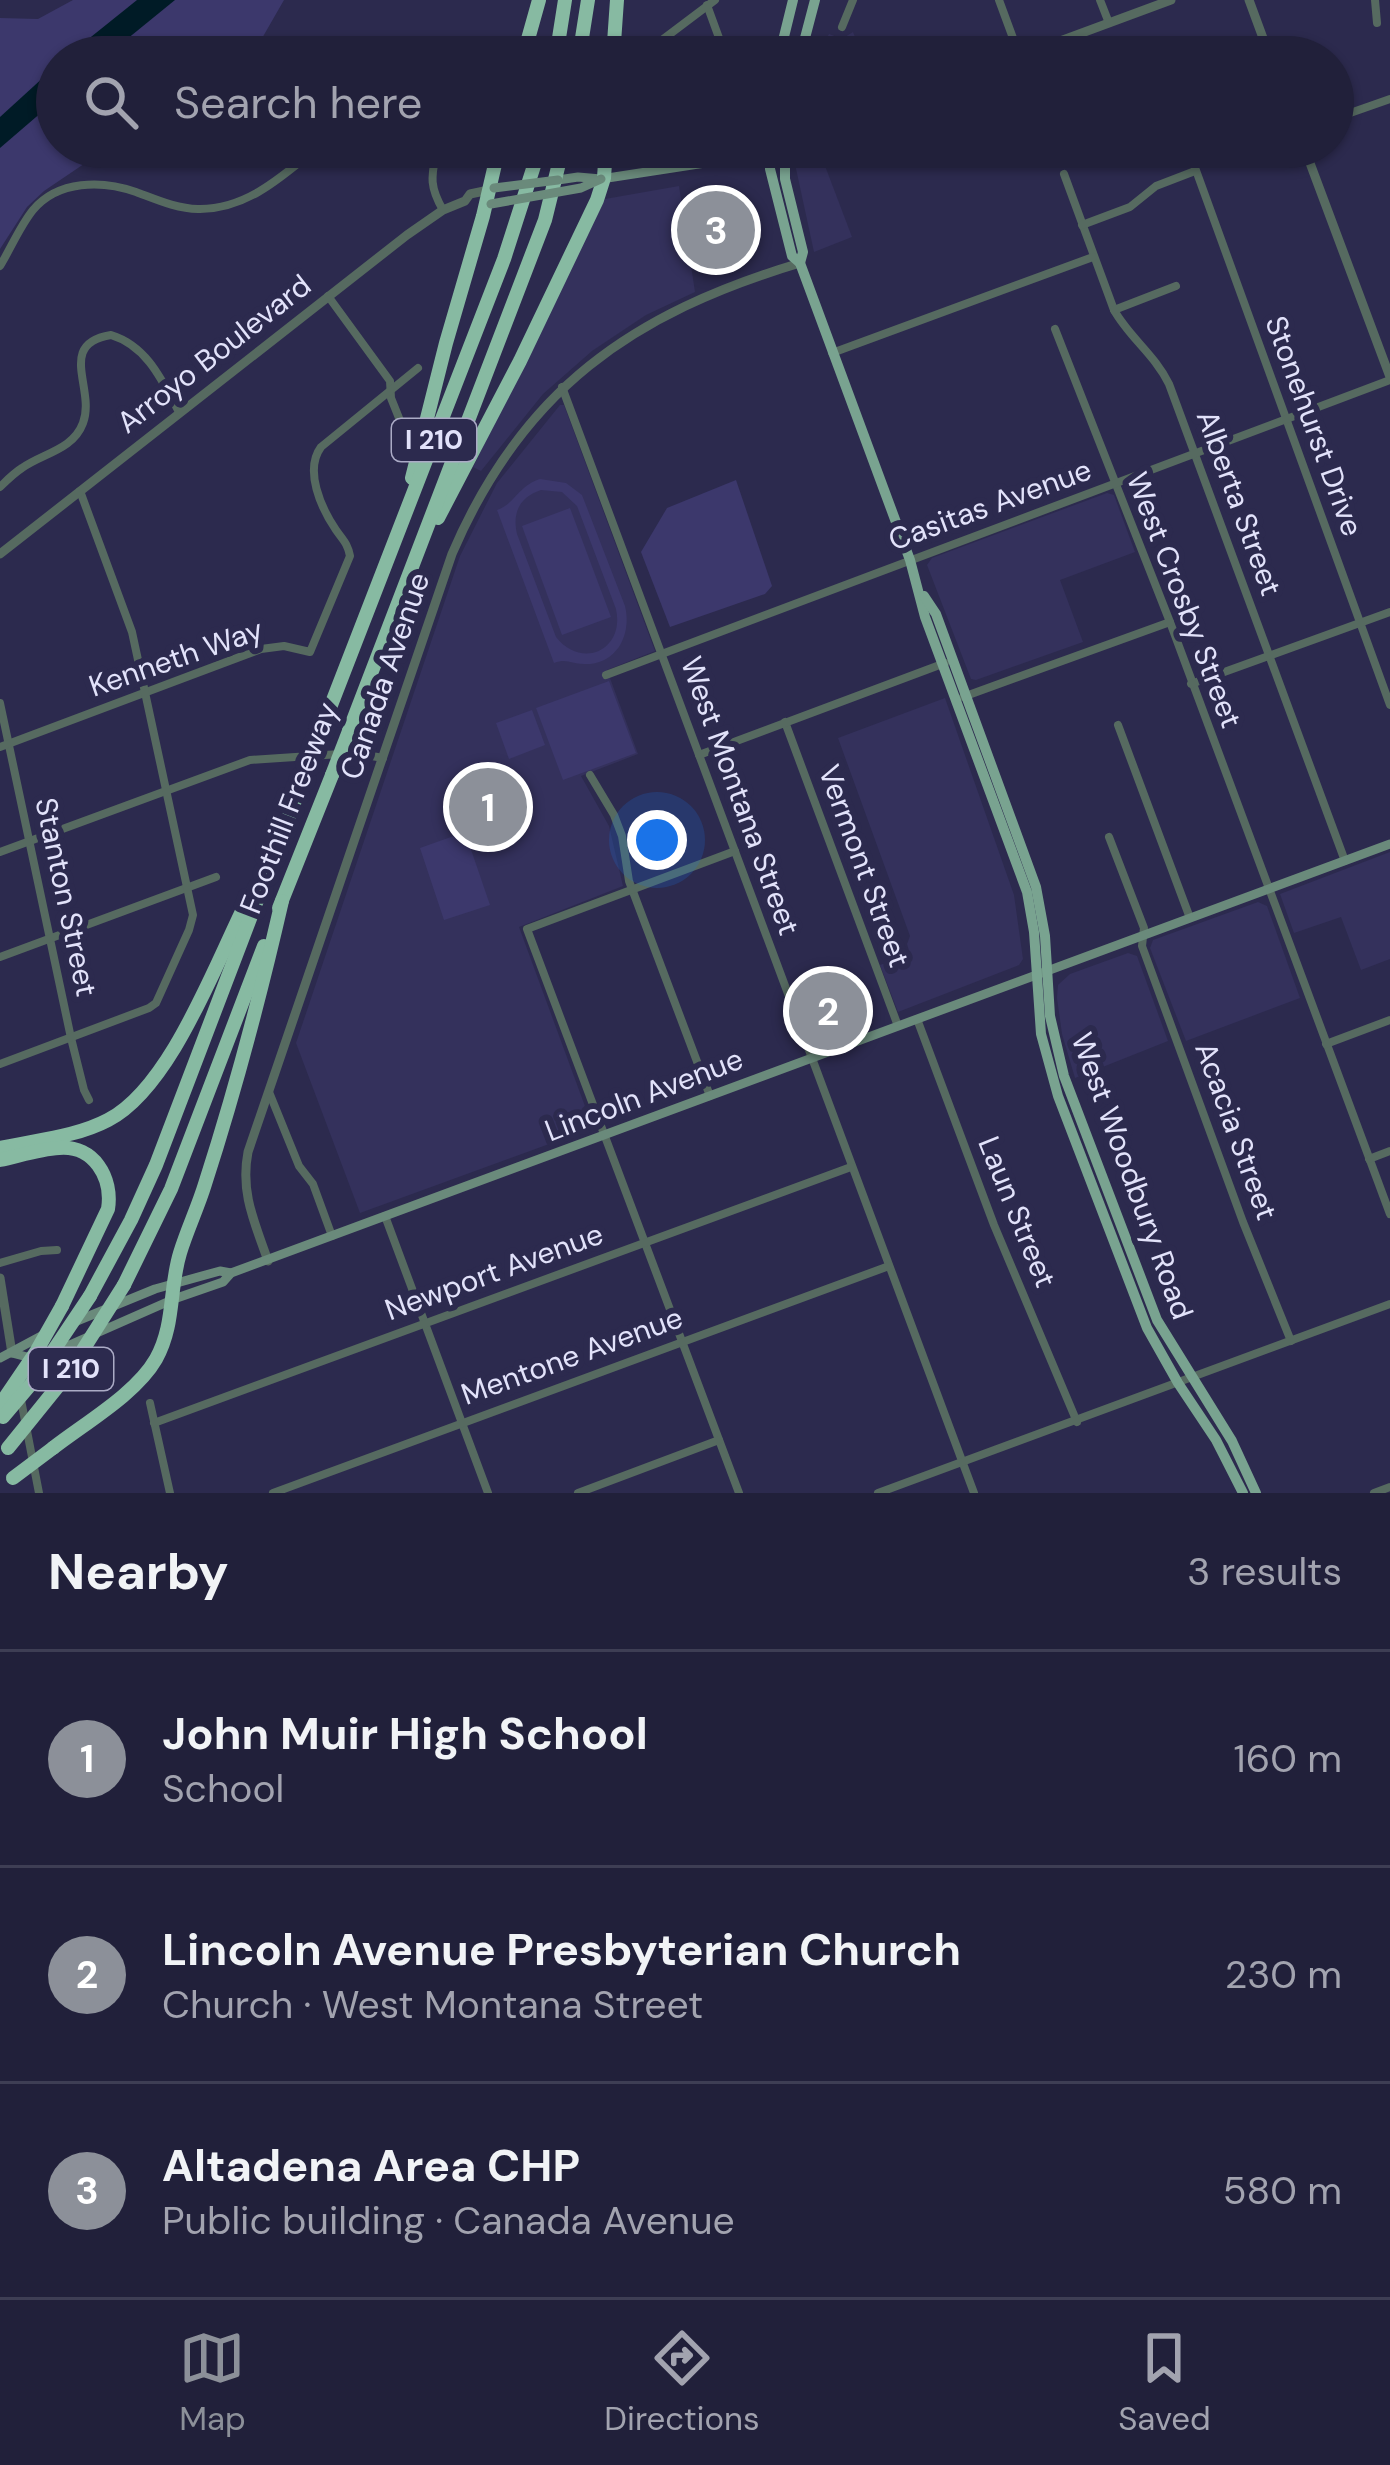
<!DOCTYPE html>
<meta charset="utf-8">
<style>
:root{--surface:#21203a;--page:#2d2d45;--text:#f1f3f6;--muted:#a2a3af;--line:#3e3e54;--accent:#8c9099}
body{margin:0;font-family:"DM Sans",sans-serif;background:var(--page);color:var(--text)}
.you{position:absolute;left:657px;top:840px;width:42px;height:42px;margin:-30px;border:9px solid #fff;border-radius:50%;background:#1a73e8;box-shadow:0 0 0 18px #1a73e833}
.badge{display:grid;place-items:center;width:78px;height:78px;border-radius:50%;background:var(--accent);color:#fff;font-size:39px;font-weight:700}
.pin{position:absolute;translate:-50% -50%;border:6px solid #fff;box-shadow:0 3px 12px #0006}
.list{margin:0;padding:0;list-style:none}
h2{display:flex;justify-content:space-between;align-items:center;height:156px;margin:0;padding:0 48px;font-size:51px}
h2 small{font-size:39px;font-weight:400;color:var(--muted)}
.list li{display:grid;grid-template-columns:78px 1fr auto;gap:36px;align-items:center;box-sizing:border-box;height:216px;padding:0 48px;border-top:3px solid var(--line)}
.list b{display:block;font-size:45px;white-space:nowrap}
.list p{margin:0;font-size:39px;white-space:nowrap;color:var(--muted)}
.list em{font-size:39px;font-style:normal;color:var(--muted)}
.icon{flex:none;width:66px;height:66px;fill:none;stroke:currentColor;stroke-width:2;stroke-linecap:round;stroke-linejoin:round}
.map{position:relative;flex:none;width:1390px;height:1493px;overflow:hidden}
.search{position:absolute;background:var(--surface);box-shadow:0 3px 9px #0004;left:36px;right:36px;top:36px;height:132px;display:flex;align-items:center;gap:30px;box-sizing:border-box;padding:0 42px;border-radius:66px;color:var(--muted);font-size:45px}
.sheet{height:804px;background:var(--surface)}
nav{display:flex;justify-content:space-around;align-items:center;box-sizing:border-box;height:168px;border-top:3px solid var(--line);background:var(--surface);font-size:33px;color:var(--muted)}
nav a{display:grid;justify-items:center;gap:6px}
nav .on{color:var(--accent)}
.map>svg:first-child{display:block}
.built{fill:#34315c}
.green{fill:#3c386c;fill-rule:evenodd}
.water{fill:#001b26}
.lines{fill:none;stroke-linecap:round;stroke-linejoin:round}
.minor{stroke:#566a60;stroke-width:8}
.tertiary{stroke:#566a60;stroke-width:9}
.secondary{stroke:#6a8a7b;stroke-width:9}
.primary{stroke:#79a390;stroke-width:10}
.motorway{stroke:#87baa2;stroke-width:14}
.secondary-bridge{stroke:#6a8a7b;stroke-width:9}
.motorway-bridge{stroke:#87baa2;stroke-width:14}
.labels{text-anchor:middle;stroke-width:12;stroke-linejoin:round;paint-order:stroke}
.shield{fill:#2c2a4e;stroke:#ababc6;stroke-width:3}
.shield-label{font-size:27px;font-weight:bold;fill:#e2e2fa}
.street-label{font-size:30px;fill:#e2e2fa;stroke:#2c2a4e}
</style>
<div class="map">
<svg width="1390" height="1493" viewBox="0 0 1390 1493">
<rect width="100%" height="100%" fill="#2c2a4e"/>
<g class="built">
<path d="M853,32L863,57H817L829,34L842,39Z"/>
<path d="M819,150L852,237L814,252L795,164L798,158Z"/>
<path d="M679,186L695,292L646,315L592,351L543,394L481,471L473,467L605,199Z"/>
<path d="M560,405H564L655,651L607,670L638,754L581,776L609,826L623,886L519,927L593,1128L360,1213L296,1043L460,556L497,483Z"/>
<path d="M1107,493L1114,495L1135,552L1060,580L1083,642L976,680L971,679L927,565L932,558Z"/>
<path d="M945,698L1014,895L1023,959L1019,965L898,1012L880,965L910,954L907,944L910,936L838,738Z"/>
<path d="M1390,852V959L1361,970L1341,917L1294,933L1280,894Z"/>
<path d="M1258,902L1267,906L1300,998L1186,1041L1150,948L1153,940Z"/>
<path d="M1128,953L1137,956L1168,1041L1075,1078L1062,1034L1057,998L1058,985L1070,974Z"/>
</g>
<g class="green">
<path d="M73,0H284L261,40L242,57H57V147H109L44,191L27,207L0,249V18L38,19Z"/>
<path d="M540,479L566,483L582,495L625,606C632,634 617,665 584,664C571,664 567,658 554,663L497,510C515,504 518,486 540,479ZM541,490L562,492L577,506L616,609C625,650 582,670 556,637L517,534C512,512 520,497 541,490Z"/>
<path d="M736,480L772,586L765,594L670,627L641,552L667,508Z"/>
<path d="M570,508L611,617L562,635L522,526Z"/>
<path d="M609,681L636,753L563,780L536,708Z"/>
<path d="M532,710L545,745L509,759L496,723Z"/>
<path d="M465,832L490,905L444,920L420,848Z"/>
</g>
<g class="water">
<path d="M137,0H175L105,57H66Z"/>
<path d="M57,65V99L0,148V117Z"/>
</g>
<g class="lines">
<g class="minor">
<path d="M999,0L1020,57"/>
<path d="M1100,0L1109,23"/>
<path d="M1375,0L1377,23"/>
<path d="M707,5L726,57"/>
<path d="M842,27L853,0"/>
<path d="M662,40L715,0"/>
<path d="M1333,119L1390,99"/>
<path d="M437,147C432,175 428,184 443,210"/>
<path d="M912,147L917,162"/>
<path d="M1053,147L1059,163"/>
<path d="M1193,162L1390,705"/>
<path d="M698,164L707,147"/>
<path d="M1064,174L1114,310C1129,337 1155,355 1169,384L1345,861"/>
<path d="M1082,225L1130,207L1156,186L1195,171"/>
<path d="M0,266C11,248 20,226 33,210C58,180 102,180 136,192C155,199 177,209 198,209C246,210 283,176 318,147"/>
<path d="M328,296L390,381L391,398L401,423"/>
<path d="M1114,310L1176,286"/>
<path d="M1055,329L1170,622L1390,1214"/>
<path d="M832,353L1093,257"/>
<path d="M562,387L974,1493"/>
<path d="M0,487C7,480 14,473 22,468C43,453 73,450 83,423C96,389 56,344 111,335C147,346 162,380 179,412"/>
<path d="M606,675L1390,380"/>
<path d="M1191,684L1390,612"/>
<path d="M963,697L1170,622"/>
<path d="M0,703L71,1038L84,1090L89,1100"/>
<path d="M785,722L898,1026"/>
<path d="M1118,725L1190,918"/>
<path d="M0,747L261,649L284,646L310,652L350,556C348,544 343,540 336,530C321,508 304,470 321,447L418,368"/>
<path d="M699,755L945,663"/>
<path d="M590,775L614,815L622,836L629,881L710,1096"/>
<path d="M1109,837L1144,928L1142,946L1243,1222L1291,1341"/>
<path d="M735,851L527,929L739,1493"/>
<path d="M0,852L250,760L355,753L383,758"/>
<path d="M0,957L216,877"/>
<path d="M917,1019L994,1225L1077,1422"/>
<path d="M1326,1044L1390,1020"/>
<path d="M0,1064L149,1008L156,1003L189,930L193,915L132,632L80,491"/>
<path d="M269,1092L299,1166L313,1184L332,1236"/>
<path d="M1369,1159L1390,1151"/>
<path d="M385,1216L488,1493"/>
<path d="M0,1263L41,1251L57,1250"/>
<path d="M21,1400L39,1493"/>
<path d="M150,1403L170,1493"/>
<path d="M154,1423L851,1167"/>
<path d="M273,1493L889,1266"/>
<path d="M578,1493L719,1440"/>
<path d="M878,1493L1390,1304"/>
<path d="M1374,1493L1390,1487"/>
</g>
<g class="tertiary">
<path d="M1249,0L1270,57"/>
<path d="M1017,57L1171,0"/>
<path d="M1304,147L1390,377"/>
<path d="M0,554L407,235L443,210L465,201L470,194L489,190"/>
<path d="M268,1261C255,1223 240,1193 248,1152L452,554C522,390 632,313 800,263"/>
<path d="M0,1278L12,1353"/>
</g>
<g class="secondary">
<path d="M558,180L578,177L601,179L744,157L777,147"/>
<path d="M72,1323L155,1289L220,1271L231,1273"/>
<path d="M56,1351L174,1299L223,1282L231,1273L1390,844"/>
<path d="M12,1353L35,1359"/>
<path d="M0,1358L45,1334"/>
</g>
<g class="primary">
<path d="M779,57L793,0"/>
<path d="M800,57L815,0"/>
<path d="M769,147L770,169L792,256L800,263L910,560L925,617L1027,892L1034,932L1041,1034L1058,1096L1147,1328L1178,1383L1216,1440L1243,1493"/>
<path d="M785,147V179L803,252L800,263"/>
<path d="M924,596L936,614L1036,887L1045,936L1050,1016L1064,1076L1157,1320L1232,1441L1256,1493"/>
</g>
<g class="motorway">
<path d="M523,57L539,0"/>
<path d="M556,57L565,0"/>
<path d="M579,57L588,0"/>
<path d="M613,57L617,0"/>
<path d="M412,478L446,343L483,216L499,147"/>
<path d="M438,518L520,361L597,200L604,178L606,147"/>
<path d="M321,731L504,259L540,147"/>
<path d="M349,731L545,220L563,147"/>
<path d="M279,908L332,775"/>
<path d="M0,1148C35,1140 76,1137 108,1120C172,1087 217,959 250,895"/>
<path d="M0,1160C19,1156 40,1149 59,1148C94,1145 113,1178 108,1209L62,1306"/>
<path d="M124,1285L171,1189L264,946"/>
<path d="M90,1296L131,1220L156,1165L304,777"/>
<path d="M53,1448C85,1423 136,1394 156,1359C175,1325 169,1289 180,1253C187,1230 198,1207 205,1184C235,1091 260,997 282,901"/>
</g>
<g class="secondary-bridge">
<path d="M494,188L558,180"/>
<path d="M491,204L581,188L601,179"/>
</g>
<g class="motorway-bridge">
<path d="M332,775L349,731"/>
<path d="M304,777L321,731"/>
<path d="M0,1405L36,1352L62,1306"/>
<path d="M3,1417L31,1384L90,1296"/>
<path d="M8,1448L67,1375L124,1285"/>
<path d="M13,1478L53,1448"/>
</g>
</g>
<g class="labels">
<g class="shield">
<rect x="392" y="419" width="84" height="42" rx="9"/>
<rect x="29" y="1348" width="84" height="42" rx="9"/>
</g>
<g class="shield-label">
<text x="434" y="449">I 210</text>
<text x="71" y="1378">I 210</text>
</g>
<g class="street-label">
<text transform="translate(214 354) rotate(-38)" y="10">Arroyo Boulevard</text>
<text transform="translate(1314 426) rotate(70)" y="10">Stonehurst Drive</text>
<text transform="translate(1239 503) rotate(70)" y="10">Alberta Street</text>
<text transform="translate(990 505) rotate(-20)" y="10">Casitas Avenue</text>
<text transform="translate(1184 600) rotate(69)" y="10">West Crosby Street</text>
<text transform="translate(176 658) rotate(-19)" y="10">Kenneth Way</text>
<text transform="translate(385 676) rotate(-71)" y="10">Canada Avenue</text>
<text transform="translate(740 796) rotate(70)" y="10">West Montana Street</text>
<text transform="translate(289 808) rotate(-69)" y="10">Foothill Freeway</text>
<text transform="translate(864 866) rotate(70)" y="10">Vermont Street</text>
<text transform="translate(66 897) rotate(78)" y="10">Stanton Street</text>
<text transform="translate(644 1095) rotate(-21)" y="10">Lincoln Avenue</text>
<text transform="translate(1236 1131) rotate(70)" y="10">Acacia Street</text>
<text transform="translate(1132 1176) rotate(70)" y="10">West Woodbury Road</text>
<text transform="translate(1017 1212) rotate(68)" y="10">Laun Street</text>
<text transform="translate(494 1272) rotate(-20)" y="10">Newport Avenue</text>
<text transform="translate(572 1356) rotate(-20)" y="10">Mentone Avenue</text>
</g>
</g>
</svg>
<div class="you"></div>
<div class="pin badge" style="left:488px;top:807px">1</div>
<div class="pin badge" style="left:828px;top:1011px">2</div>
<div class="pin badge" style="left:716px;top:230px">3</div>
<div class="search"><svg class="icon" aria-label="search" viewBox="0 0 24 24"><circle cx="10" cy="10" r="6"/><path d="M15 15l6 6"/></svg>Search here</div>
</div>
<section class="sheet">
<h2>Nearby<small>3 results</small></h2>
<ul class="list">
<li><span class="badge">1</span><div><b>John Muir High School</b><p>School</p></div><em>160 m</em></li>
<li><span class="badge">2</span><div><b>Lincoln Avenue Presbyterian Church</b><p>Church · West Montana Street</p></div><em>230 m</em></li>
<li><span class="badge">3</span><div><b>Altadena Area CHP</b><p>Public building · Canada Avenue</p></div><em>580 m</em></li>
</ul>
</section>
<nav>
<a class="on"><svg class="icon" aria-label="map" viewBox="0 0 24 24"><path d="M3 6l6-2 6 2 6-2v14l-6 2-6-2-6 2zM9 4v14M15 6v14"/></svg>Map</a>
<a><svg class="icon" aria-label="directions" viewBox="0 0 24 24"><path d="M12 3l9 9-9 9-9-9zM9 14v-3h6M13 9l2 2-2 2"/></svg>Directions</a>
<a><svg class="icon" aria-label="saved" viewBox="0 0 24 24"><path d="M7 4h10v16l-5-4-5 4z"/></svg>Saved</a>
</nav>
